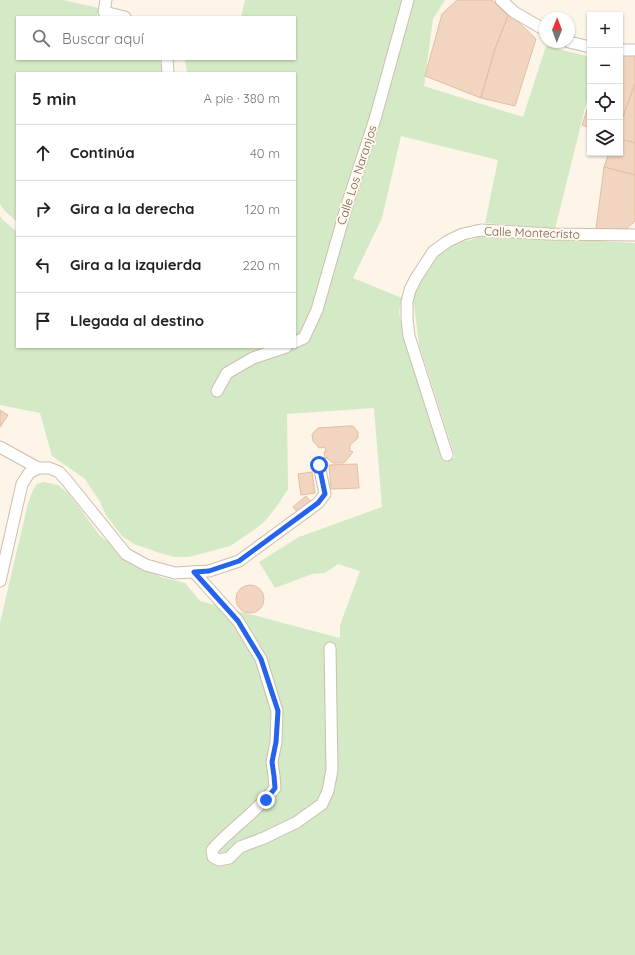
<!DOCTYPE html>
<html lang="es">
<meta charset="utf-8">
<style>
:root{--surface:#fff;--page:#f2f2f2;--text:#202124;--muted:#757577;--line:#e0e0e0}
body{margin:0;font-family:Quicksand,sans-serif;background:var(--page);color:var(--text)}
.controls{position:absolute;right:12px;top:12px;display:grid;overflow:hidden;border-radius:0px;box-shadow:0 1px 3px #0004}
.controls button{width:36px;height:36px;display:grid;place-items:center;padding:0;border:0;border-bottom:1px solid var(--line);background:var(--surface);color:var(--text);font:20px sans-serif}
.compass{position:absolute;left:539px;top:12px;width:36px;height:36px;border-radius:50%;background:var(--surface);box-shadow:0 1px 3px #0004;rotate:1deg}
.stop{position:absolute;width:12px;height:12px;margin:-9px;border:3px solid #2563eb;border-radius:50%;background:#fff}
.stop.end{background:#2563eb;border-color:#fff;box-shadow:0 1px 4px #0008}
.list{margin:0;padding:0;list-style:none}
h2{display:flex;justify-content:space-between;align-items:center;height:52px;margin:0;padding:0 16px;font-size:17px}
h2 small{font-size:13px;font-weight:400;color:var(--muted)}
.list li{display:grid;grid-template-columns:26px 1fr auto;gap:12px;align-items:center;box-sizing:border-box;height:56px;padding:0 16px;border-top:1px solid var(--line)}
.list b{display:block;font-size:15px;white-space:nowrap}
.list em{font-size:13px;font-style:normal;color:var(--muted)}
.icon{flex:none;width:22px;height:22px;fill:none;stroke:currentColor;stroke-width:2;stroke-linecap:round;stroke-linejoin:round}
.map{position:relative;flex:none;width:635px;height:955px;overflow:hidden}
.search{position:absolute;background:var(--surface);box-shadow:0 1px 3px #0004;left:16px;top:16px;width:280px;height:44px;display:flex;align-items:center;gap:10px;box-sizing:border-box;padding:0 14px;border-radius:0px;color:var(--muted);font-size:15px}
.panel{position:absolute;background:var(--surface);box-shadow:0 1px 3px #0004;left:16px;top:72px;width:280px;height:276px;border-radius:0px}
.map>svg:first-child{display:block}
.green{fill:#d4eac6}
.building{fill:#f2d5c0;stroke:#e4bda0}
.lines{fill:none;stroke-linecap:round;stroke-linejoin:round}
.minor-casing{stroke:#cebdae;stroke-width:13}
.minor{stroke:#fff;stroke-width:11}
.route{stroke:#2563eb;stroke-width:5}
.labels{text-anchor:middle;stroke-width:4;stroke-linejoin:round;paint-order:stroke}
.street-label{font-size:12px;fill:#775d4c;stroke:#fff9ef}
</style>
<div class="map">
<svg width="635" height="955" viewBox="0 0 635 955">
<rect width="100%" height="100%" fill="#fcf5e8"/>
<g class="green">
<path d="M0,0H63L99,8L97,16L101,17H17V59H160L162,73H17V222L5,211L0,204Z"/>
<path d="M245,0H445L433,19L424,86L523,117L546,46L590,57V88L555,229L485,223L498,160L401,136L382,218L353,278L402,298L399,312L405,339L444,460L452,459L455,457L419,345L413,297L419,287L421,279L436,255L455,242L471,240L484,235L635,243V955H0V623L28,503L33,490L37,484L44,482L58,485L69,494L101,537L161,577L185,583L200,601L340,638V625L360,571L338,564L325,573L312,574L275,588L259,562L299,537L382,507L374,408L287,414L288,489L277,506L265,521L254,530L230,546L189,557H174L160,553L134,544L122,536L106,515L100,502L85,479L52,456L40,413L0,405V216L3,220L17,232V347H295V73H187L185,59H295V17H241Z"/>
</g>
<g class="building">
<path d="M457,0H492L508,16L495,49L481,98L425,76L442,14Z"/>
<path d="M509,13L536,39L515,106L481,98L495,49Z"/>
<path d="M620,54L635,55V84L620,125Z"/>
<path d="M635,84V143L620,139V125Z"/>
<path d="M590,101V128L582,125Z"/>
<path d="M620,139L635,143V175L604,167L609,153H620Z"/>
<path d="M604,167L635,175V221L626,229H596Z"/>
<path d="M0,410L8,415L0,427Z"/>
<path d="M349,426H353L358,432V438L350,445V451L353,452L344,463H333L327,458H325L324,452H326L325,447L319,448L313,441L312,434L318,428Z"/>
<path d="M357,464L359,488L331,489L329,465Z"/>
<path d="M312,472L315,493L301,495L298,474Z"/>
<path d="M306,496L312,503L299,514L293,507Z"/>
<circle cx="250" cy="599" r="14"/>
</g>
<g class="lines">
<defs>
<g id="minor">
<path d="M106,0L104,12L125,17"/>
<path d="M501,0L514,12L545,30"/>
<path d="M569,42L590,47"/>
<path d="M620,50H635"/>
<path d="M167,59L168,73"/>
<path d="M295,342L304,338L317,310L347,205L375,119L408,0"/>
<path d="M217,391L227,373L253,358L286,347"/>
<path d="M0,447L38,468"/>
<path d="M447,455L409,336L407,319V302L410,290L416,278L433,252L448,241L463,234L481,230L549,234L635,235"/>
<path d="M194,572L238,621L261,659L277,711L276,742L272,762L274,776L275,788C257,812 231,828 212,850L213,857L219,860L229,858L240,847L264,838L297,822L322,804L328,791L332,770L330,648"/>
<path d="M0,581L22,484L29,473L38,468H49L59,472L67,481L126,554L146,565L175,573L209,571L239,561L318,503L325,494L319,465"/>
</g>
</defs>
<use href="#minor" class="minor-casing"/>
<use href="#minor" class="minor"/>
</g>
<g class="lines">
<path class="route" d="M266,800L275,788L274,776L272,762L276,742L278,711L261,659L238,621L194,572L209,571L239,561L318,503L325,494L319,465"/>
</g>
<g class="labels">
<g class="street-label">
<text transform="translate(357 175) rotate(-72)" y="4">Calle Los Naranjos</text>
<text transform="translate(532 233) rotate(2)" y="4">Calle Montecristo</text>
</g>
</g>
</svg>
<div class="controls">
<button>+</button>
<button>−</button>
<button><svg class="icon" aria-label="locate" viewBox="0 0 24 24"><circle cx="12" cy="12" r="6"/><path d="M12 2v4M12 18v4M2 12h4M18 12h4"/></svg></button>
<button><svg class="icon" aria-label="layers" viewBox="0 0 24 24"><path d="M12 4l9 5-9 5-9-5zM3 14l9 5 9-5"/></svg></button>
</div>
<svg class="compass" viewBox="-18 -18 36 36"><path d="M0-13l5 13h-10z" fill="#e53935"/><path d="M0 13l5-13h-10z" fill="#757577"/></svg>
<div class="stop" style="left:319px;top:465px"></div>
<div class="stop end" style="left:266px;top:800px"></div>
<div class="search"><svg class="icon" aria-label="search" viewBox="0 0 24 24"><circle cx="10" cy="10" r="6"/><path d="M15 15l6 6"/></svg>Buscar aquí</div>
<section class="panel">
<h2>5 min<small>A pie · 380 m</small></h2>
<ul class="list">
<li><svg class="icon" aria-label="ahead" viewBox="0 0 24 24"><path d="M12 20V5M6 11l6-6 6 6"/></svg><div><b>Continúa</b></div><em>40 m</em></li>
<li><svg class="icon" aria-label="right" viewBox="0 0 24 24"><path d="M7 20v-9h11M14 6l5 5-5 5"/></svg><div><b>Gira a la derecha</b></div><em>120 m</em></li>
<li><svg class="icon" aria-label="left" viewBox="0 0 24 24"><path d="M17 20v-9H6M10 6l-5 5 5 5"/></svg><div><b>Gira a la izquierda</b></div><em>220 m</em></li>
<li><svg class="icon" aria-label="arrive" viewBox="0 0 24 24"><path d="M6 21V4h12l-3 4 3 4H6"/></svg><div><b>Llegada al destino</b></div></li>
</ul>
</section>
</div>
